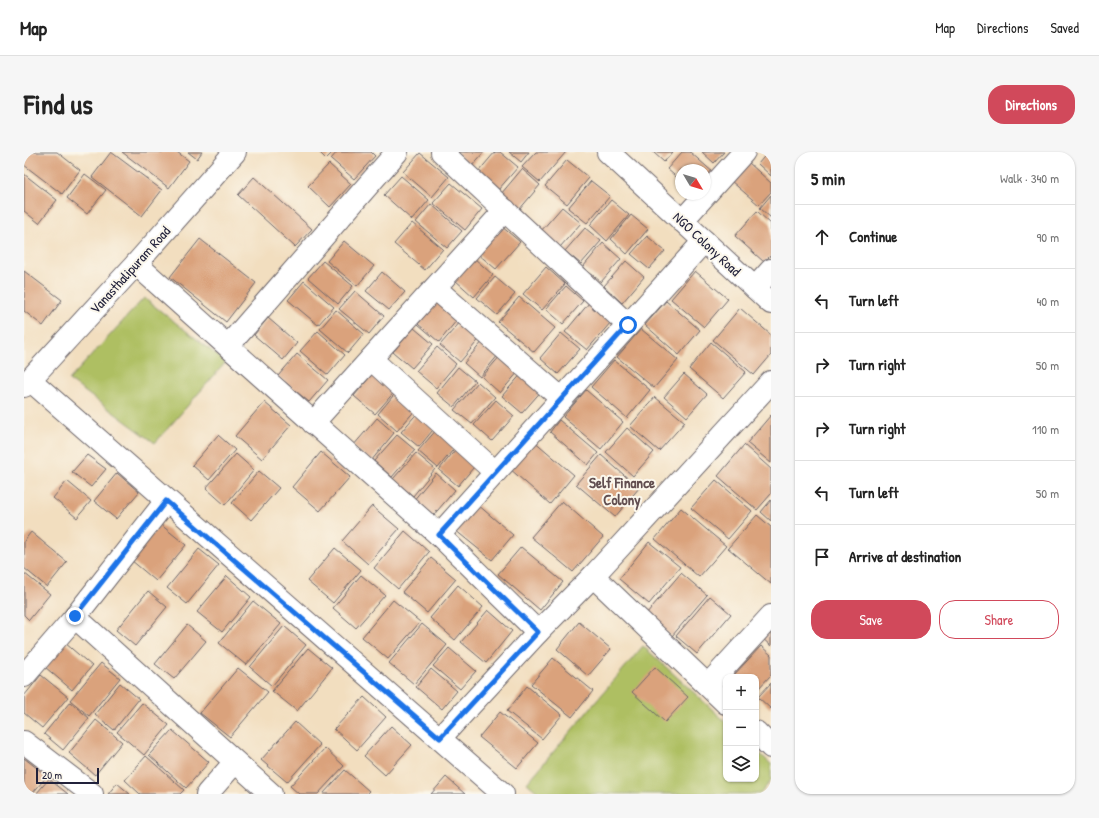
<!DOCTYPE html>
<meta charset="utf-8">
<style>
:root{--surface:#fff;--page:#f6f6f6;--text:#222;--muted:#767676;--line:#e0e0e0;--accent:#d1495b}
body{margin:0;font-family:"Patrick Hand",sans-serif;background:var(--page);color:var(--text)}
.controls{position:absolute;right:12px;bottom:12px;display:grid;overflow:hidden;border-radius:8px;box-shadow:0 1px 3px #0004}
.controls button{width:36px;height:36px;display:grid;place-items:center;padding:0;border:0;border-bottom:1px solid var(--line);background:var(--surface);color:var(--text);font:20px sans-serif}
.compass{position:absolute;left:651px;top:12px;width:36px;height:36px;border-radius:50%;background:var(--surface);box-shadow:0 1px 3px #0004;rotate:128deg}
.scale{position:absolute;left:12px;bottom:10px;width:63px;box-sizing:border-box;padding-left:4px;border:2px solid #22223b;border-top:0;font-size:11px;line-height:14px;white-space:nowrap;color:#22223b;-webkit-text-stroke:3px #fbf7ec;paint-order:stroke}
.stop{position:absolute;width:12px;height:12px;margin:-9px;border:3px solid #1a73e8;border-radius:50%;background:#fff}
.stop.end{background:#1a73e8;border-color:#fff;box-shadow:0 1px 4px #0008}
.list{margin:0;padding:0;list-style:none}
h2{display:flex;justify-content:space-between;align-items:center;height:52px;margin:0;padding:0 16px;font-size:17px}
h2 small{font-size:13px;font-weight:400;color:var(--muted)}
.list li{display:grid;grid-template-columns:26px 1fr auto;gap:12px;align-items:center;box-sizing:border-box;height:64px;padding:0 16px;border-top:1px solid var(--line)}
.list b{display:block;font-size:15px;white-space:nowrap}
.list em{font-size:13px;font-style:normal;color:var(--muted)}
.actions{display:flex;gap:8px;padding:12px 16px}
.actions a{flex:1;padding:9px 0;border:1px solid var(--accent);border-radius:16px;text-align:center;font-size:14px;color:var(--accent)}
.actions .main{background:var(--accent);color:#fff}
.icon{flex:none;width:22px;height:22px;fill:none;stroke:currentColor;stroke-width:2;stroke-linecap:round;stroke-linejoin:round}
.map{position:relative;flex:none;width:747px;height:642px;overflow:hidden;border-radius:16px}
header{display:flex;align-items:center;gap:24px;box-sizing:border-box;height:56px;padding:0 20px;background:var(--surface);border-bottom:1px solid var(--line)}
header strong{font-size:19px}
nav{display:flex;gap:22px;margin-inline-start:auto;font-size:14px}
.intro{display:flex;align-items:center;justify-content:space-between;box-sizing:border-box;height:96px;padding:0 24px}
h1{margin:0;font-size:28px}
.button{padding:10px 18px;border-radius:16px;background:var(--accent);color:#fff;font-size:14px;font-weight:700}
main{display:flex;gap:24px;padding:0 24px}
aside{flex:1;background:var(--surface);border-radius:16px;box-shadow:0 1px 3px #0004}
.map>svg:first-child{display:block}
.green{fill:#aebf62;stroke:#68704e}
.building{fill:#daa27b}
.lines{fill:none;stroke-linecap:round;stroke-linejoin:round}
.minor-casing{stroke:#6b6469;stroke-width:24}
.minor{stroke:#fff;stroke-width:22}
.route{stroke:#1a73e8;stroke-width:5}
.labels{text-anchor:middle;stroke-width:4;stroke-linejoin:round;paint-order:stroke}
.street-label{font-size:14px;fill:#22223b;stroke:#fbf7ec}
.neighbourhood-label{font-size:15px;font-weight:bold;fill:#624f51;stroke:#fbf7ec}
</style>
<header>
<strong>Map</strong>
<nav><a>Map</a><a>Directions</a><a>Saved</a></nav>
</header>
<div class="intro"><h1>Find us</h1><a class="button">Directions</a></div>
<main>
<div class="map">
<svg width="747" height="642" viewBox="0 0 747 642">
<rect width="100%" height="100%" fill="#fbf7ec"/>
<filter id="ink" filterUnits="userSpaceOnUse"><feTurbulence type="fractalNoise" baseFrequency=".025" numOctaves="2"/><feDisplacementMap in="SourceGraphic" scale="8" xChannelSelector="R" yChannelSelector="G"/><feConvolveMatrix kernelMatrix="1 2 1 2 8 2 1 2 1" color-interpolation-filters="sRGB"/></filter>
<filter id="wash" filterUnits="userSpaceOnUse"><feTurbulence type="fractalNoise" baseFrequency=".012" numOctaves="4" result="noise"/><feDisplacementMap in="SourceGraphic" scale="16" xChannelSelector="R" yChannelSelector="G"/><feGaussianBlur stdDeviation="0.9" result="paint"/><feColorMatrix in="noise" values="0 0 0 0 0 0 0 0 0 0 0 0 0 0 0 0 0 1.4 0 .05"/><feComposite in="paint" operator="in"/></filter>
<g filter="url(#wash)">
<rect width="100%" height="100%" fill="#f2debf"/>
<g class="green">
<path d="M120,146L202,210L131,291L45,228Z"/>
<path d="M619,494L702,570V627H732V598L747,612V629L736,642H516L503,631Z"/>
</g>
<g id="blocks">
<g class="building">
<path d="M0,0H33L56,18L38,42L0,13Z"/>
<path d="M87,0L138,38L118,64L68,25Z"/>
<path d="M98,0H153L165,9L145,36Z"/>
<path d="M164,0H178L173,7Z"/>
<path d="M295,0H309L302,7Z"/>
<path d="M313,0H347L351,4L330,27L307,7Z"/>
<path d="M432,0H460L447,15Z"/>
<path d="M471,0H476L494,15L474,38L454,20Z"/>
<path d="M485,0H505L497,10Z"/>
<path d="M512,0H542L516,30L498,15Z"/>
<path d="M629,0H649L640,10Z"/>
<path d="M658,0H666L691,22L681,33V18H657V29L643,17Z"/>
<path d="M678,0H700L690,11Z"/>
<path d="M744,0H747V24L734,12Z"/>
<path d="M396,1L425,25L408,45L379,20Z"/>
<path d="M543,8L565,26L543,52L521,34Z"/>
<path d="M724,10L747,31V40L735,53L707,29Z"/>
<path d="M305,12L327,32L306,55L284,34Z"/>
<path d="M498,17L516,33L495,58L477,42Z"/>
<path d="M0,22L33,48L15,71L0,59Z"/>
<path d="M61,22L82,38L63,62L43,46Z"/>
<path d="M377,24L405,48L388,68L360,43Z"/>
<path d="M230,25L288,77L271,95L214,43Z"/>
<path d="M567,29L586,44L563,71L544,56Z"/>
<path d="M427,31L458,57L441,78L409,51Z"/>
<path d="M747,43V66L736,56Z"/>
<path d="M587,48L605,63L583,89L566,73Z"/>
<path d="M407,52L438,79L423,96L392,70Z"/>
<path d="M538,55L557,71L536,95L517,79Z"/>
<path d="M733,59L747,72V103L740,110L711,84Z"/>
<path d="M607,63L624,77L603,102L587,87Z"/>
<path d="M388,71L419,97L401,118L370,92Z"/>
<path d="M477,74L496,90L472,117L454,102Z"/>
<path d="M561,76L577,89L557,112L541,99Z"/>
<path d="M623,84L641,99L625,117L607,102Z"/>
<path d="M176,87L232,131L202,170L146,125Z"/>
<path d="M320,89L350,114L333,134L303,109Z"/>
<path d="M579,91L597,107L577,130L559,115Z"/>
<path d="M450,106L469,123L450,145L431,128Z"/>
<path d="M299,109L329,134L314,152L284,126Z"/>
<path d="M602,109L620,125L598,151L580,134Z"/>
<path d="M522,115L541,132L518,158L499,142Z"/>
<path d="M0,119L38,148L19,174L0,159Z"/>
<path d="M671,119L704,147L680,175L647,147Z"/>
<path d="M358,120L381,140L365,158L342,139Z"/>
<path d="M471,125L491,142L473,163L453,146Z"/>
<path d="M280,129L310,155L294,173L264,148Z"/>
<path d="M542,134L559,149L539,172L522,157Z"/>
<path d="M331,139L360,164L345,182L315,157Z"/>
<path d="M416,145L437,163L415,190L394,172Z"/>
<path d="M495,145L531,176L510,200L474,170Z"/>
<path d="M642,149L676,178L655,203L621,173Z"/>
<path d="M565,151L587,170L563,198L541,180Z"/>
<path d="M716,156L747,183V203L730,223L689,188Z"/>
<path d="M312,158L340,182L324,201L296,177Z"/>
<path d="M244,166L273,191L259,208L230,183Z"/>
<path d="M438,168L457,185L436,210L416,193Z"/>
<path d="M390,176L409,192L388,216L369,200Z"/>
<path d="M617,177L654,208L630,236L593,205Z"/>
<path d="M294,179L321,203L304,223L276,199Z"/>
<path d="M537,181L556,197L534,222L516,206Z"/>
<path d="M460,188L475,202L456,225L440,211Z"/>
<path d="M687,190L722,220L699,246L665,217Z"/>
<path d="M413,195L432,212L412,236L392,219Z"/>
<path d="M273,202L304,228L285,250L254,224Z"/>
<path d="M477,203L495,219L476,241L458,225Z"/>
<path d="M590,208L626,238L603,266L567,235Z"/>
<path d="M434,215L451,229L430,255L413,241Z"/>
<path d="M351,219L373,237L351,262L330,244Z"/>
<path d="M500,219L520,236L498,261L478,244Z"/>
<path d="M660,222L683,242L663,265L640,245Z"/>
<path d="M454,230L471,245L448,272L430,258Z"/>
<path d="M374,238L394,255L373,279L354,262Z"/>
<path d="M562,238L599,270L577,297L539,265Z"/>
<path d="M631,245L661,270L635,299L606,274Z"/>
<path d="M472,248L490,264L468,289L450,273Z"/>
<path d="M240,250L267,273L238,307L211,284Z"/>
<path d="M396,258L413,273L395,295L377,280Z"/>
<path d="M747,263V311L723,291Z"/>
<path d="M353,266L370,281L347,309L329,294Z"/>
<path d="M535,268L574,301L564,313L526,280Z"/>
<path d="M414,276L433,293L414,316L394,299Z"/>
<path d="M603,276L630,300L609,324L582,300Z"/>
<path d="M194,283L211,298L185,328L168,313Z"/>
<path d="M373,283L391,298L368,325L350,309Z"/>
<path d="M509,288L550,323L526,352L485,316Z"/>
<path d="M436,292L455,309L434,334L415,318Z"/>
<path d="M720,293L747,317V342L733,358L694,324Z"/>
<path d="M297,300L326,325L296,359L268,335Z"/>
<path d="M392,301L411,317L389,344L369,327Z"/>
<path d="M212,302L230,318L201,353L182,336Z"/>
<path d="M63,303L82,317L67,335L48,320Z"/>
<path d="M577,303L615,336L591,365L552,332Z"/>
<path d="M235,319L255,336L227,368L208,351Z"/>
<path d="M93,321L115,340L92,367L70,349Z"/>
<path d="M412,321L431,338L408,365L389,349Z"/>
<path d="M692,328L728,359L704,387L667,356Z"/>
<path d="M43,329L67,349L53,366L29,346Z"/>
<path d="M747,348V369L737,360Z"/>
<path d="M538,349L579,385L549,420L507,385Z"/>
<path d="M453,352L489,383L468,408L431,378Z"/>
<path d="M348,354L375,377L344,412L318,389Z"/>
<path d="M657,356L702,394L675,425L631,387Z"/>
<path d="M733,363L747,375V432L704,396Z"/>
<path d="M136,372L162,393L132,429L107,408Z"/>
<path d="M381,379L405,400L374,437L350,416Z"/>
<path d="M7,380L43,410L23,435L0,416V389Z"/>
<path d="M625,390L656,415L625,452L595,427Z"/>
<path d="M497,395L539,430L516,458L474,422Z"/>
<path d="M311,396L337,418L309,451L283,429Z"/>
<path d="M175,397L195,413L163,452L143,436Z"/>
<path d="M407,406L432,427L403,461L378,440Z"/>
<path d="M0,421L26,442L5,468L0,463Z"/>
<path d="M657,421L683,443L648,484L622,462Z"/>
<path d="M337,423L361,443L332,476L309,456Z"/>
<path d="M203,424L227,445L198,480L173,460Z"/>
<path d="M434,433L459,455L431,488L406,466Z"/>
<path d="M124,439L143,455L111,494L92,478Z"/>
<path d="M686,444L707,462L673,502L652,484Z"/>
<path d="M369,448L396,470L364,507L338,485Z"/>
<path d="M229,449L257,472L222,513L195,491Z"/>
<path d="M464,458L488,479L462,511L437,490Z"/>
<path d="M555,470L587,497L564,524L533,497Z"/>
<path d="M398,472L423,493L390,532L365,511Z"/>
<path d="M163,473L182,489L150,527L131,512Z"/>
<path d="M260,474L282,493L248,534L226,515Z"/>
<path d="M747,476V494L738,486Z"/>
<path d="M41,491L68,514L48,538L21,515Z"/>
<path d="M737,494L747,503V523L732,539V525H708Z"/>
<path d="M284,496L308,516L273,559L248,539Z"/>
<path d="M425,496L452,519L436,537L409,514Z"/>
<path d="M529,506L569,539L548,565L507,532Z"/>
<path d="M77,511L96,526L65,564L46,548Z"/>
<path d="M631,515L664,545L641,570L608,540Z"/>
<path d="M214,516L244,540L206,585L176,561Z"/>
<path d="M407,517L433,539L418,557L392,535Z"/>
<path d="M17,523L44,545L18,576L0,561V544Z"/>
<path d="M96,531L115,547L90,578L71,562Z"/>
<path d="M747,531V557L734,545Z"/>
<path d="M503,534L538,563L518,587L483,559Z"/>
<path d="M340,545L362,565L333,598L310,577Z"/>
<path d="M46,550L65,566L39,598L20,582Z"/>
<path d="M118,551L145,573L120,603L93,580Z"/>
<path d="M476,560L514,591L493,616L455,585Z"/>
<path d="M72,568L98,590L71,623L45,601Z"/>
<path d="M271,570L296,593L263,630L237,608Z"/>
<path d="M367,574L388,593L361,623L340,604Z"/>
<path d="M148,578L185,610L162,636L125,603Z"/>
<path d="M301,596L320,614L294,642H275L266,634Z"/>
<path d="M122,604L160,638L156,642H116L101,628Z"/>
<path d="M0,606L23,624L8,642H0Z"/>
<path d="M321,618L345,639L342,642H299Z"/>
<path d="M422,625L441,642H407Z"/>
<path d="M25,627L44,642H12Z"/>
<path d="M93,631L106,642H84Z"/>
</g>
</g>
</g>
<g filter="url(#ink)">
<use href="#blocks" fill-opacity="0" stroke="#6b6469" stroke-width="1"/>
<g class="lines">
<defs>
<g id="minor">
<path d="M418,0L604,173"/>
<path d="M584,0L747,151"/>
<path d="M658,69L720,0"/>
<path d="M112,112L415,383L514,480"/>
<path d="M411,136L538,247"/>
<path d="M731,136L747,118"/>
<path d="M204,194L373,0"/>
<path d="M347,207L471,320"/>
<path d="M6,228L479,642"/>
<path d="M0,234L112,112L211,0"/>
<path d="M289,271L481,58"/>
<path d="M415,383L680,89"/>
<path d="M569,424L702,551"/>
<path d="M51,465L247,642"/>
<path d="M0,524L51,465L142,349"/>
<path d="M684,533L747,464"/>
<path d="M732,580L747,595"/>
<path d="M416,586L514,480L569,424L747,230"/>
<path d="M0,590L68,642"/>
<path d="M183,642L211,610"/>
</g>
</defs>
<use href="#minor" class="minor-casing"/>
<use href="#minor" class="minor"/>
</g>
</g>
<g class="lines" filter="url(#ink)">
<path class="route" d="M51,464L142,349L416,586L514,480L415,383L604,173"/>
</g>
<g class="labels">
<g class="street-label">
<text transform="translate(683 92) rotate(43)" y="5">NGO Colony Road</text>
<text transform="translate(106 118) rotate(-48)" y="5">Vanasthalipuram Road</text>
</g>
<g class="neighbourhood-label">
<text x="598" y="336">Self Finance<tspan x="598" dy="17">Colony</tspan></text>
</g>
</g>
</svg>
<div class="controls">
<button>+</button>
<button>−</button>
<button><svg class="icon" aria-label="layers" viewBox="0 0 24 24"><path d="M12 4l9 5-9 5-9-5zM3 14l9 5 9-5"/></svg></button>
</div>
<svg class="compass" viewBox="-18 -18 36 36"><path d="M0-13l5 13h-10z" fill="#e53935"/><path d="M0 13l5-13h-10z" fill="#767676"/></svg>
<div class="scale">20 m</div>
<div class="stop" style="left:604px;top:173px"></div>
<div class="stop end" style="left:51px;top:464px"></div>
</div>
<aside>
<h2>5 min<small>Walk · 340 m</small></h2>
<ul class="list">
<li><svg class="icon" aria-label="ahead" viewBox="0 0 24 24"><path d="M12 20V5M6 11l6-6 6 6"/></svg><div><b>Continue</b></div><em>90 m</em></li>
<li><svg class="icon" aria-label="left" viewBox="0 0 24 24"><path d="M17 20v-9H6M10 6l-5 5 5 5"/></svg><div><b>Turn left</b></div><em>40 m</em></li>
<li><svg class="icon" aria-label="right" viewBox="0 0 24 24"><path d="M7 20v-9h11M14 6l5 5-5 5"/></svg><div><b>Turn right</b></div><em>50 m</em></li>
<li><svg class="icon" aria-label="right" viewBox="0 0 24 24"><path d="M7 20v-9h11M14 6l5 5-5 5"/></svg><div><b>Turn right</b></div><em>110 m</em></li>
<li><svg class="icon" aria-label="left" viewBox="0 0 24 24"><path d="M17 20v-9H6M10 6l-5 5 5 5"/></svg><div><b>Turn left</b></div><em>50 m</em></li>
<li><svg class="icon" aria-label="arrive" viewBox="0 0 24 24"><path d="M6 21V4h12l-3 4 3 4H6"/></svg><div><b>Arrive at destination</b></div></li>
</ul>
<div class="actions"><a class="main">Save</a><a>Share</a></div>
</aside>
</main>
